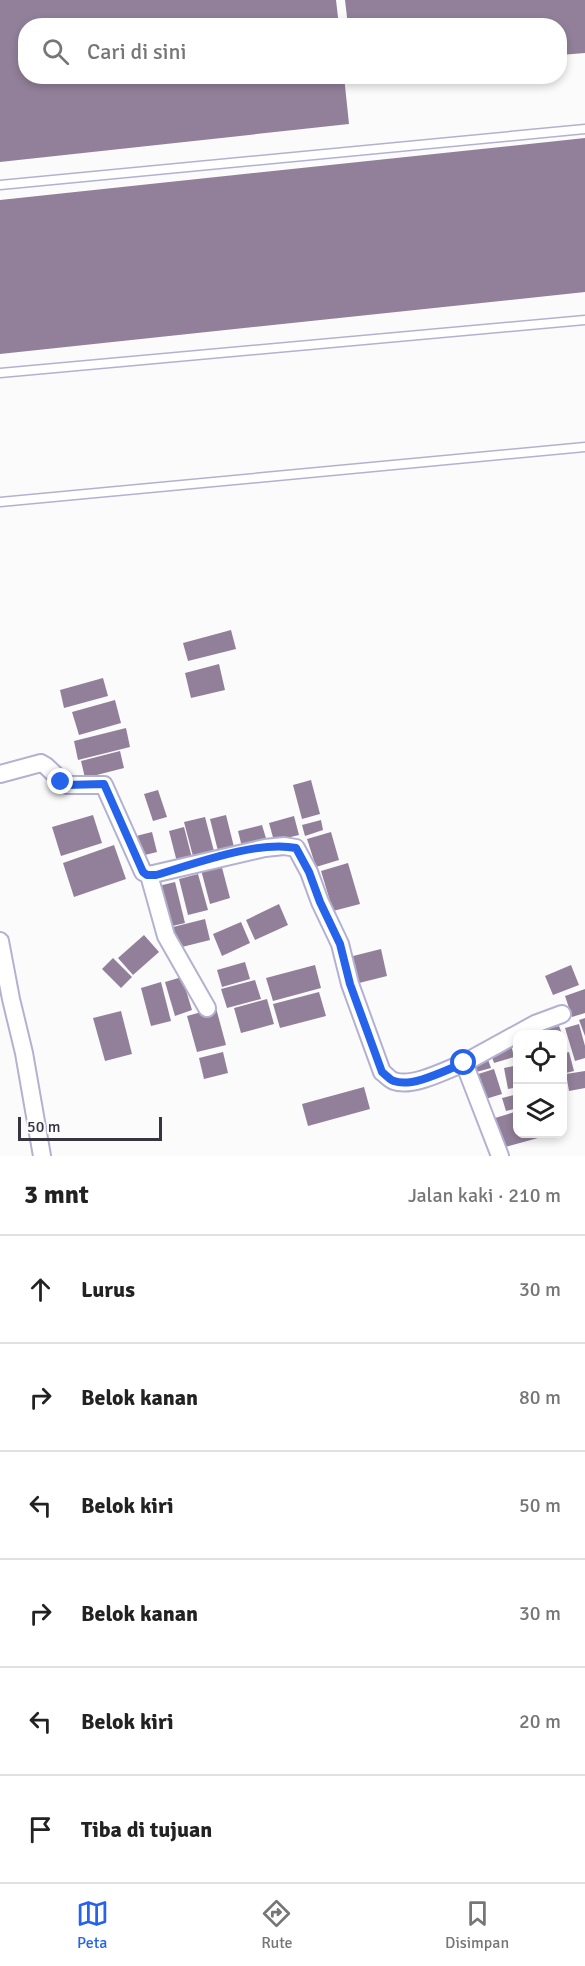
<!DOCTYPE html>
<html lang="id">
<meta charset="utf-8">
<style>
:root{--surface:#fff;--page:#f2f2f2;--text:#222;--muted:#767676;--line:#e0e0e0;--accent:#2563eb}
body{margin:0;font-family:Signika,sans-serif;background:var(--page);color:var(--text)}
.controls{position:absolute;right:18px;bottom:18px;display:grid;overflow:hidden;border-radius:12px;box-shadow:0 3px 9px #0003}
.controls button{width:54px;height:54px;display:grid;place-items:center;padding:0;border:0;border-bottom:2px solid var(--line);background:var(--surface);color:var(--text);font:30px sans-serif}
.scale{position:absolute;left:18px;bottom:15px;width:144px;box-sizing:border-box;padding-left:6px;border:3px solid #353440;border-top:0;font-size:16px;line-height:21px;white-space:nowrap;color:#353440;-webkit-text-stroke:4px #fbfbfb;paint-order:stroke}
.stop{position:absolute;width:18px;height:18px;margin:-14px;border:4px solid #2563eb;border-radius:50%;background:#fff}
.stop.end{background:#2563eb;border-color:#fff;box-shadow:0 2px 6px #0008}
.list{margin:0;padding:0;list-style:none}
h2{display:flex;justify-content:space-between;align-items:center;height:78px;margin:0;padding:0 24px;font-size:26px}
h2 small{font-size:20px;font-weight:400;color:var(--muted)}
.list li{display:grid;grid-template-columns:39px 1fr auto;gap:18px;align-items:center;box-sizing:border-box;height:108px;padding:0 24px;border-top:2px solid var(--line)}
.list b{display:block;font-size:22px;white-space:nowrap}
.list em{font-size:20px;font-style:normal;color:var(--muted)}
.icon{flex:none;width:33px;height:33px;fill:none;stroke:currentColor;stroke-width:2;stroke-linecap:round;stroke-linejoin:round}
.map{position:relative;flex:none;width:585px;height:1156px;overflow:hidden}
.search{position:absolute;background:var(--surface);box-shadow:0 3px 9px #0003;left:18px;right:18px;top:18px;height:66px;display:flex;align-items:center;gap:15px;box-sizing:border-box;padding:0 21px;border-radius:24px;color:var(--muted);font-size:22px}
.sheet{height:726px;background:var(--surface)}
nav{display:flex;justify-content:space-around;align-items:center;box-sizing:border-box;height:84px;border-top:2px solid var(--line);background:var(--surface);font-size:16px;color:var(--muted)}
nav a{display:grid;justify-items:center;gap:3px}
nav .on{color:var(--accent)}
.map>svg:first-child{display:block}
.building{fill:#92809a}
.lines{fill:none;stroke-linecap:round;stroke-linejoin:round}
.lane-casing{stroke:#b3b1d0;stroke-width:11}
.street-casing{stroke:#b3b1d0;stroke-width:20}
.lane{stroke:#fff;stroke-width:8}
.street{stroke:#fff;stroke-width:16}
.route{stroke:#2563eb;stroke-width:8}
</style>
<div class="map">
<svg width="585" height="1156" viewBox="0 0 585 1156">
<rect width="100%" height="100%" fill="#fbfbfb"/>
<g class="building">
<path d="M0,0H336L339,26H26V76H344L349,124L0,162Z"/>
<path d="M345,0H585V53L560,55V26H348Z"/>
<path d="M585,138V292L0,354V200Z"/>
<path d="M231,630L236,649L188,661L183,643Z"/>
<path d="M219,664L225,690L191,698L185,673Z"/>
<path d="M103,678L108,696L64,708L60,690Z"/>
<path d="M115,700L121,723L79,735L72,712Z"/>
<path d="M126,728L130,747L78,760L74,741Z"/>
<path d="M120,751L124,768L85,778L81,761Z"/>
<path d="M311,780L320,814L302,819L293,785Z"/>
<path d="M158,790L167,817L153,821L144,794Z"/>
<path d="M93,815L102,843L61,856L52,827Z"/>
<path d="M226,815L235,851L219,855L210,819Z"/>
<path d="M294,816L299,835L274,841L269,823Z"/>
<path d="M205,817L215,855L194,860L184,822Z"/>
<path d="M321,820L323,830L305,836L302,825Z"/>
<path d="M262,825L268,845L243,851L238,831Z"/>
<path d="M184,827L193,862L178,866L169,831Z"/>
<path d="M152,832L157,852L137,857L132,837Z"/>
<path d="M331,832L339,860L316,867L307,839Z"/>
<path d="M114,845L126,879L74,897L63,863Z"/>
<path d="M220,860L230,898L210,904L200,866Z"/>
<path d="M348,863L360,904L333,911L321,871Z"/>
<path d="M198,874L208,910L188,915L179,879Z"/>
<path d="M175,882L185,923L164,928L154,887Z"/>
<path d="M279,904L288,925L255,940L246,920Z"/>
<path d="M205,919L210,940L178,948L173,927Z"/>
<path d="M241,922L250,943L222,956L213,934Z"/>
<path d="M144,935L159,952L133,975L118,958Z"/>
<path d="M381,949L387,976L355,984L349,957Z"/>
<path d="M113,958L132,977L121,988L102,969Z"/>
<path d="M245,962L250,979L222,987L217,970Z"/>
<path d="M315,965L321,988L273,1001L266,978Z"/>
<path d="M571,965L579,985L553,995L545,976Z"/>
<path d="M182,977L192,1010L175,1016L165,982Z"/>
<path d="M255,980L261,999L227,1008L221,989Z"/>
<path d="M161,982L171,1021L151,1026L141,988Z"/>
<path d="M585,989V1013L572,1017L565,996Z"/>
<path d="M319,992L326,1016L280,1028L273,1004Z"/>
<path d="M267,999L274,1024L241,1033L234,1008Z"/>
<path d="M216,1008L226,1045L197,1052L187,1016Z"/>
<path d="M121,1011L132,1054L105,1061L93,1018Z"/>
<path d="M585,1018V1036L579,1020Z"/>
<path d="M579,1024L585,1046V1058L575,1061L565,1028Z"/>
<path d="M559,1026L562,1034H529Z"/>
<path d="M511,1045L514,1057L494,1063L490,1051Z"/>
<path d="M223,1052L228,1073L204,1079L199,1058Z"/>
<path d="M569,1052L574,1071L562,1074V1054Z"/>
<path d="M486,1054L491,1068L469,1074L467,1063Z"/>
<path d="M518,1065V1087L508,1089L504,1068Z"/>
<path d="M494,1069L502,1094L479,1101L472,1076Z"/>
<path d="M585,1071V1088L569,1091L566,1074Z"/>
<path d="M364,1087L370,1109L308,1126L302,1104Z"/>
<path d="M518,1094V1108L506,1111L502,1098Z"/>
<path d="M518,1111V1134H537L538,1138L505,1147L495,1118Z"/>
</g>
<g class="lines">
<defs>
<g id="lane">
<path d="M0,185L585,129"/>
<path d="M0,373L585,320"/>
<path d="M0,502L585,447"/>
</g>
<g id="street">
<path d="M0,774L41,763L46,766L66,785H104L143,872L149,875L166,936L207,1008"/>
<path d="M149,875L265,848L284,846L296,848L309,872L320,902L340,944L350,984L382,1072C386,1075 390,1080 394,1081C412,1088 446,1070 464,1063L500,1156"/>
<path d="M0,941L11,999L24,1053L42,1156"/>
<path d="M464,1063L535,1024L562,1014"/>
</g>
</defs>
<use href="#lane" class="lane-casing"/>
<use href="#street" class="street-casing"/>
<use href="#lane" class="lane"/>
<use href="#street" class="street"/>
</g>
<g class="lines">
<path class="route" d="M61,782L66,785L104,784L143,872L147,875H156C194,864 258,840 296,848L309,872L320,902L340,944L350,984L382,1072C386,1075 390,1080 394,1081C412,1088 446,1070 464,1063"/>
</g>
</svg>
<div class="controls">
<button><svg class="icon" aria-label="locate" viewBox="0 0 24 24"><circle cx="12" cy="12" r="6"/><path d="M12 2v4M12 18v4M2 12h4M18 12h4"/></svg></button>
<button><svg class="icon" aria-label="layers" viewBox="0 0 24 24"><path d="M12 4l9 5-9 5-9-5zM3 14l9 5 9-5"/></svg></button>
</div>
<div class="scale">50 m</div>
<div class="stop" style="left:464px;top:1063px"></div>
<div class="stop end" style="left:61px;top:782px"></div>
<div class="search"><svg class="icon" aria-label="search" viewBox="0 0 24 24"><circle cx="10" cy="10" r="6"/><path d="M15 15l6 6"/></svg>Cari di sini</div>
</div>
<section class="sheet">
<h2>3 mnt<small>Jalan kaki · 210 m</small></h2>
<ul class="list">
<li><svg class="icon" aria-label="ahead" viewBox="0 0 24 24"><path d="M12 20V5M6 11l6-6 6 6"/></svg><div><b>Lurus</b></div><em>30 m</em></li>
<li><svg class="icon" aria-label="right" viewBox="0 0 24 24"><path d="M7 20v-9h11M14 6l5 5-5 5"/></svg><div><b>Belok kanan</b></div><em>80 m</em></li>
<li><svg class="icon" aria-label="left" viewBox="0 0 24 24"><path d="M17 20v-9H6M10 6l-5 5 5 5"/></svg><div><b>Belok kiri</b></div><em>50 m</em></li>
<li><svg class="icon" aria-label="right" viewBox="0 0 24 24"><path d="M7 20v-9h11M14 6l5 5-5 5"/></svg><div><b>Belok kanan</b></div><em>30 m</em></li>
<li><svg class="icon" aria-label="left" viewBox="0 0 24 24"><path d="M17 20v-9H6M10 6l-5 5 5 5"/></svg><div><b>Belok kiri</b></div><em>20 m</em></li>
<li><svg class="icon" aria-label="arrive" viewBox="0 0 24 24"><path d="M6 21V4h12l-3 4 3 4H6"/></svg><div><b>Tiba di tujuan</b></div></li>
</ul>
</section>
<nav>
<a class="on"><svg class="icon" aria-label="map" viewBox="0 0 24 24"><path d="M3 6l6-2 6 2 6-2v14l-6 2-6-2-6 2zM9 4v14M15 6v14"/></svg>Peta</a>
<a><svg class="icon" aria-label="directions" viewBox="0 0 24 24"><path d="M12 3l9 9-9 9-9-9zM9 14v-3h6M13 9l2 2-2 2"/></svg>Rute</a>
<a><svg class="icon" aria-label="saved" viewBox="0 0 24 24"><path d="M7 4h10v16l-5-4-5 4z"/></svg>Disimpan</a>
</nav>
